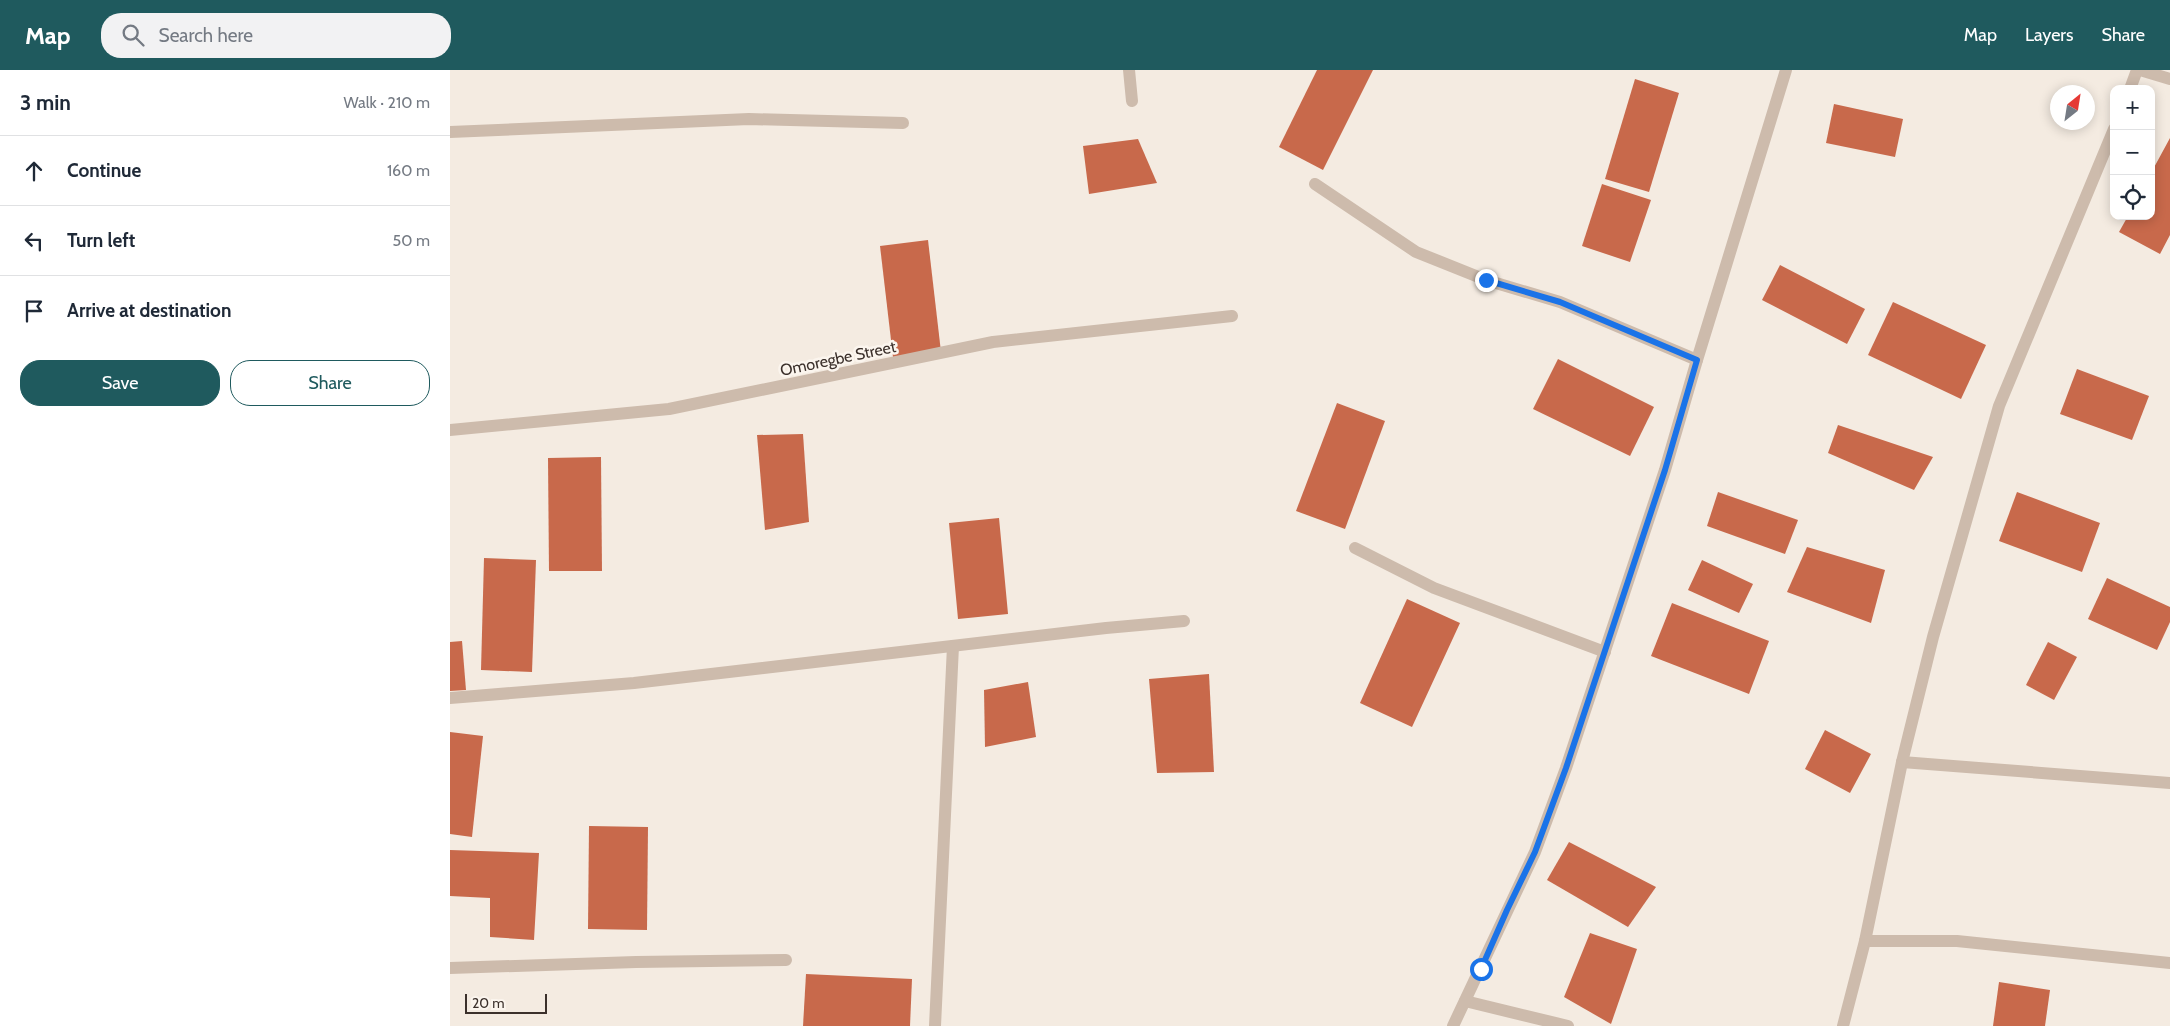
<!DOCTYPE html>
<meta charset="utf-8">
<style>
:root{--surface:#fff;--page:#f2f2f3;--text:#1f2937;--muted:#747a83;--line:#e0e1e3;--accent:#1f5a5e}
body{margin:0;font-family:Cabin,sans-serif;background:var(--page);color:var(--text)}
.controls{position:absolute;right:15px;top:15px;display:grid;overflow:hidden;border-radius:10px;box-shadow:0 2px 12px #0003}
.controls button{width:45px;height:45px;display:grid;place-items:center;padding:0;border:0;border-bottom:1px solid var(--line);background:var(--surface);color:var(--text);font:25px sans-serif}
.compass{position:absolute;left:1600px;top:15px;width:45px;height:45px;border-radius:50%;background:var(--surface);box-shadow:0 2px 12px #0003;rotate:30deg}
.scale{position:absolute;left:15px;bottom:12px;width:82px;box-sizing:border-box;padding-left:5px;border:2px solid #3b302b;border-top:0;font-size:14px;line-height:18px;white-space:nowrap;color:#3b302b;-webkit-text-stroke:4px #fbf5ee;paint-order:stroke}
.stop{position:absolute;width:15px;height:15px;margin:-11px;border:4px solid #1a73e8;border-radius:50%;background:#fff}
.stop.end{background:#1a73e8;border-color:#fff;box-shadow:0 1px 5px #0008}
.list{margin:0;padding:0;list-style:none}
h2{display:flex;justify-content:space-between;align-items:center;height:65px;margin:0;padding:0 20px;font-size:21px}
h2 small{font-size:16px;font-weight:400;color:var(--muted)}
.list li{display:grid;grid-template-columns:32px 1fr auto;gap:15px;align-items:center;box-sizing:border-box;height:70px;padding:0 20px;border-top:1px solid var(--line)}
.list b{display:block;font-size:19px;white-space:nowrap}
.list em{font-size:16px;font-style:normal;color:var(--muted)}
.actions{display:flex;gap:10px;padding:15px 20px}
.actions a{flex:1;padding:11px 0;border:1px solid var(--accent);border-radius:20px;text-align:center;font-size:18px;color:var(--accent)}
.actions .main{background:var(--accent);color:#fff}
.icon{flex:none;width:28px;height:28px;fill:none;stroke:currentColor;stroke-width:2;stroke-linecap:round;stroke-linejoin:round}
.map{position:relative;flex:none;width:1720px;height:956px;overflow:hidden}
header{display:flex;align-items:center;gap:30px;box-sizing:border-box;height:70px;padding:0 25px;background:var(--accent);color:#fff}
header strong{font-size:24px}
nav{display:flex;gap:28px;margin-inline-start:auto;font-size:18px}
.search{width:350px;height:45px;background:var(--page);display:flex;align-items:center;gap:12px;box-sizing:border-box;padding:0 18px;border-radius:20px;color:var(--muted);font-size:19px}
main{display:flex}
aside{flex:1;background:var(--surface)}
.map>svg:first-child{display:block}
.building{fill:#c8694b}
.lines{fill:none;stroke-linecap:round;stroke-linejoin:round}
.minor{stroke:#cdbbac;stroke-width:12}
.route{stroke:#1a73e8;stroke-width:6}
.labels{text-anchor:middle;stroke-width:5;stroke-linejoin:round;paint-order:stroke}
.street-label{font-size:16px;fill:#3b302b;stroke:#fbf5ee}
</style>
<header>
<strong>Map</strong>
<div class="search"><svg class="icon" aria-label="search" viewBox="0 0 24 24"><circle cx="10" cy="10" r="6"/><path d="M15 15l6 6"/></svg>Search here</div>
<nav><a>Map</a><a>Layers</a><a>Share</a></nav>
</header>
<main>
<aside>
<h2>3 min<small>Walk · 210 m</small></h2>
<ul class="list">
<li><svg class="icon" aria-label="ahead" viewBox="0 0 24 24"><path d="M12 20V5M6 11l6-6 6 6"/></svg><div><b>Continue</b></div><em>160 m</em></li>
<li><svg class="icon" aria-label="left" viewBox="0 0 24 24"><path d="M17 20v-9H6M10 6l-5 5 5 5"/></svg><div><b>Turn left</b></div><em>50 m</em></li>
<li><svg class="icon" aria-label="arrive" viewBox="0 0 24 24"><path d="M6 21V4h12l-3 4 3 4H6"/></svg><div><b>Arrive at destination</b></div></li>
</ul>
<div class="actions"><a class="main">Save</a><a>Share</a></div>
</aside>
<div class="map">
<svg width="1720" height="956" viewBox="0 0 1720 956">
<rect width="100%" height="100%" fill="#f4ebe1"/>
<g class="building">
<path d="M867,0H923L873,100L829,77Z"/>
<path d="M1185,9L1229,23L1199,122L1155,109Z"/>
<path d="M1384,34L1453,49L1445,87L1376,73Z"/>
<path d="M1720,68V165L1710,184L1669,162L1678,146H1701V103Z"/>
<path d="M688,69L707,113L639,124L633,76Z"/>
<path d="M1152,114L1201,130L1180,192L1132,176Z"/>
<path d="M478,170L491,282L443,287L430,176Z"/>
<path d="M1330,195L1415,239L1397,274L1312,230Z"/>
<path d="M1443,232L1536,275L1511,329L1418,285Z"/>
<path d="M1108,289L1204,337L1180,386L1083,339Z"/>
<path d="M1627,299L1699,326L1682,370L1610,344Z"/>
<path d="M887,333L935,351L895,459L846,441Z"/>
<path d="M1388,355L1483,387L1464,420L1378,383Z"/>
<path d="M353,364L359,452L315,460L307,365Z"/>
<path d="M151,387L152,501H99L98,388Z"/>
<path d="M1268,422L1348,450L1335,484L1257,456Z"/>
<path d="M1567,422L1650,453L1632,502L1549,471Z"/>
<path d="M549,448L558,544L508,549L499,453Z"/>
<path d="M1357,477L1435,500L1421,553L1337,522Z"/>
<path d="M34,488L86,490L82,602L31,600Z"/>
<path d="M1252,490L1303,514L1289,543L1238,520Z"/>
<path d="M1657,508L1720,537V552L1707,580L1638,549Z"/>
<path d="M957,529L1010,553L962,657L910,633Z"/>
<path d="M1222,533L1319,571L1299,624L1201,586Z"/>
<path d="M12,571L16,620L0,621V572Z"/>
<path d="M1598,572L1627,587L1604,630L1576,615Z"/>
<path d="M759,604L764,702L707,703L699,609Z"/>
<path d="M578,612L586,667L535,677L534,620Z"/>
<path d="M1375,660L1421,684L1400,723L1355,699Z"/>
<path d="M0,662L33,666L22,767L0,764Z"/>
<path d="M139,756L198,757L197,860L138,859Z"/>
<path d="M1119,772L1206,817L1178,857L1097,810Z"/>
<path d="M0,780L89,783L84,870L40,867V828L0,826Z"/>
<path d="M1140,863L1187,879L1161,954L1114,927Z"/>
<path d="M356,904L462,909L460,956H353Z"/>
<path d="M1549,912L1600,920L1595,956H1543Z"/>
</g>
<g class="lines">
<g class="minor">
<path d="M679,0L682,31"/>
<path d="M1690,0L1720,9"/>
<path d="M1680,19L1687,0"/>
<path d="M0,62L299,49L453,53"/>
<path d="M865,114L966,182L1036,210L1110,232L1247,290"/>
<path d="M0,360L219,339L543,272L782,246"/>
<path d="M905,478L984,518L1155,582"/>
<path d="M0,628L184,613L656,558L734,551"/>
<path d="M1452,692L1720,713"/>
<path d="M1415,871H1507L1720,893"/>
<path d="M0,898L186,892L336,890"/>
<path d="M1015,931L1118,956"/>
<path d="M485,956L503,576"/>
<path d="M1003,956L1085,782L1116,698L1215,400L1247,290L1336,0"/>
<path d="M1393,956L1415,871L1452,692L1483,567L1549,336L1664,59"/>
</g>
</g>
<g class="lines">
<path class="route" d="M1031,899L1057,840L1085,782L1116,698L1215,400L1247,290L1110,232L1036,210"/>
</g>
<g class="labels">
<g class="street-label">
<text transform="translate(388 288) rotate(-12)" y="6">Omoregbe Street</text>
</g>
</g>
</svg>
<div class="controls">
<button>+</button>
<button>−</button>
<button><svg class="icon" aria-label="locate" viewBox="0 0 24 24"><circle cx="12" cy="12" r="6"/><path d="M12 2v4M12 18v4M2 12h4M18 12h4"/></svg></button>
</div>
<svg class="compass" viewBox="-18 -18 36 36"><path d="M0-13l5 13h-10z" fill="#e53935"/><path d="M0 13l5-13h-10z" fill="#747a83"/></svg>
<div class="scale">20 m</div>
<div class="stop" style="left:1031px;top:899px"></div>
<div class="stop end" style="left:1036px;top:210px"></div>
</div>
</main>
